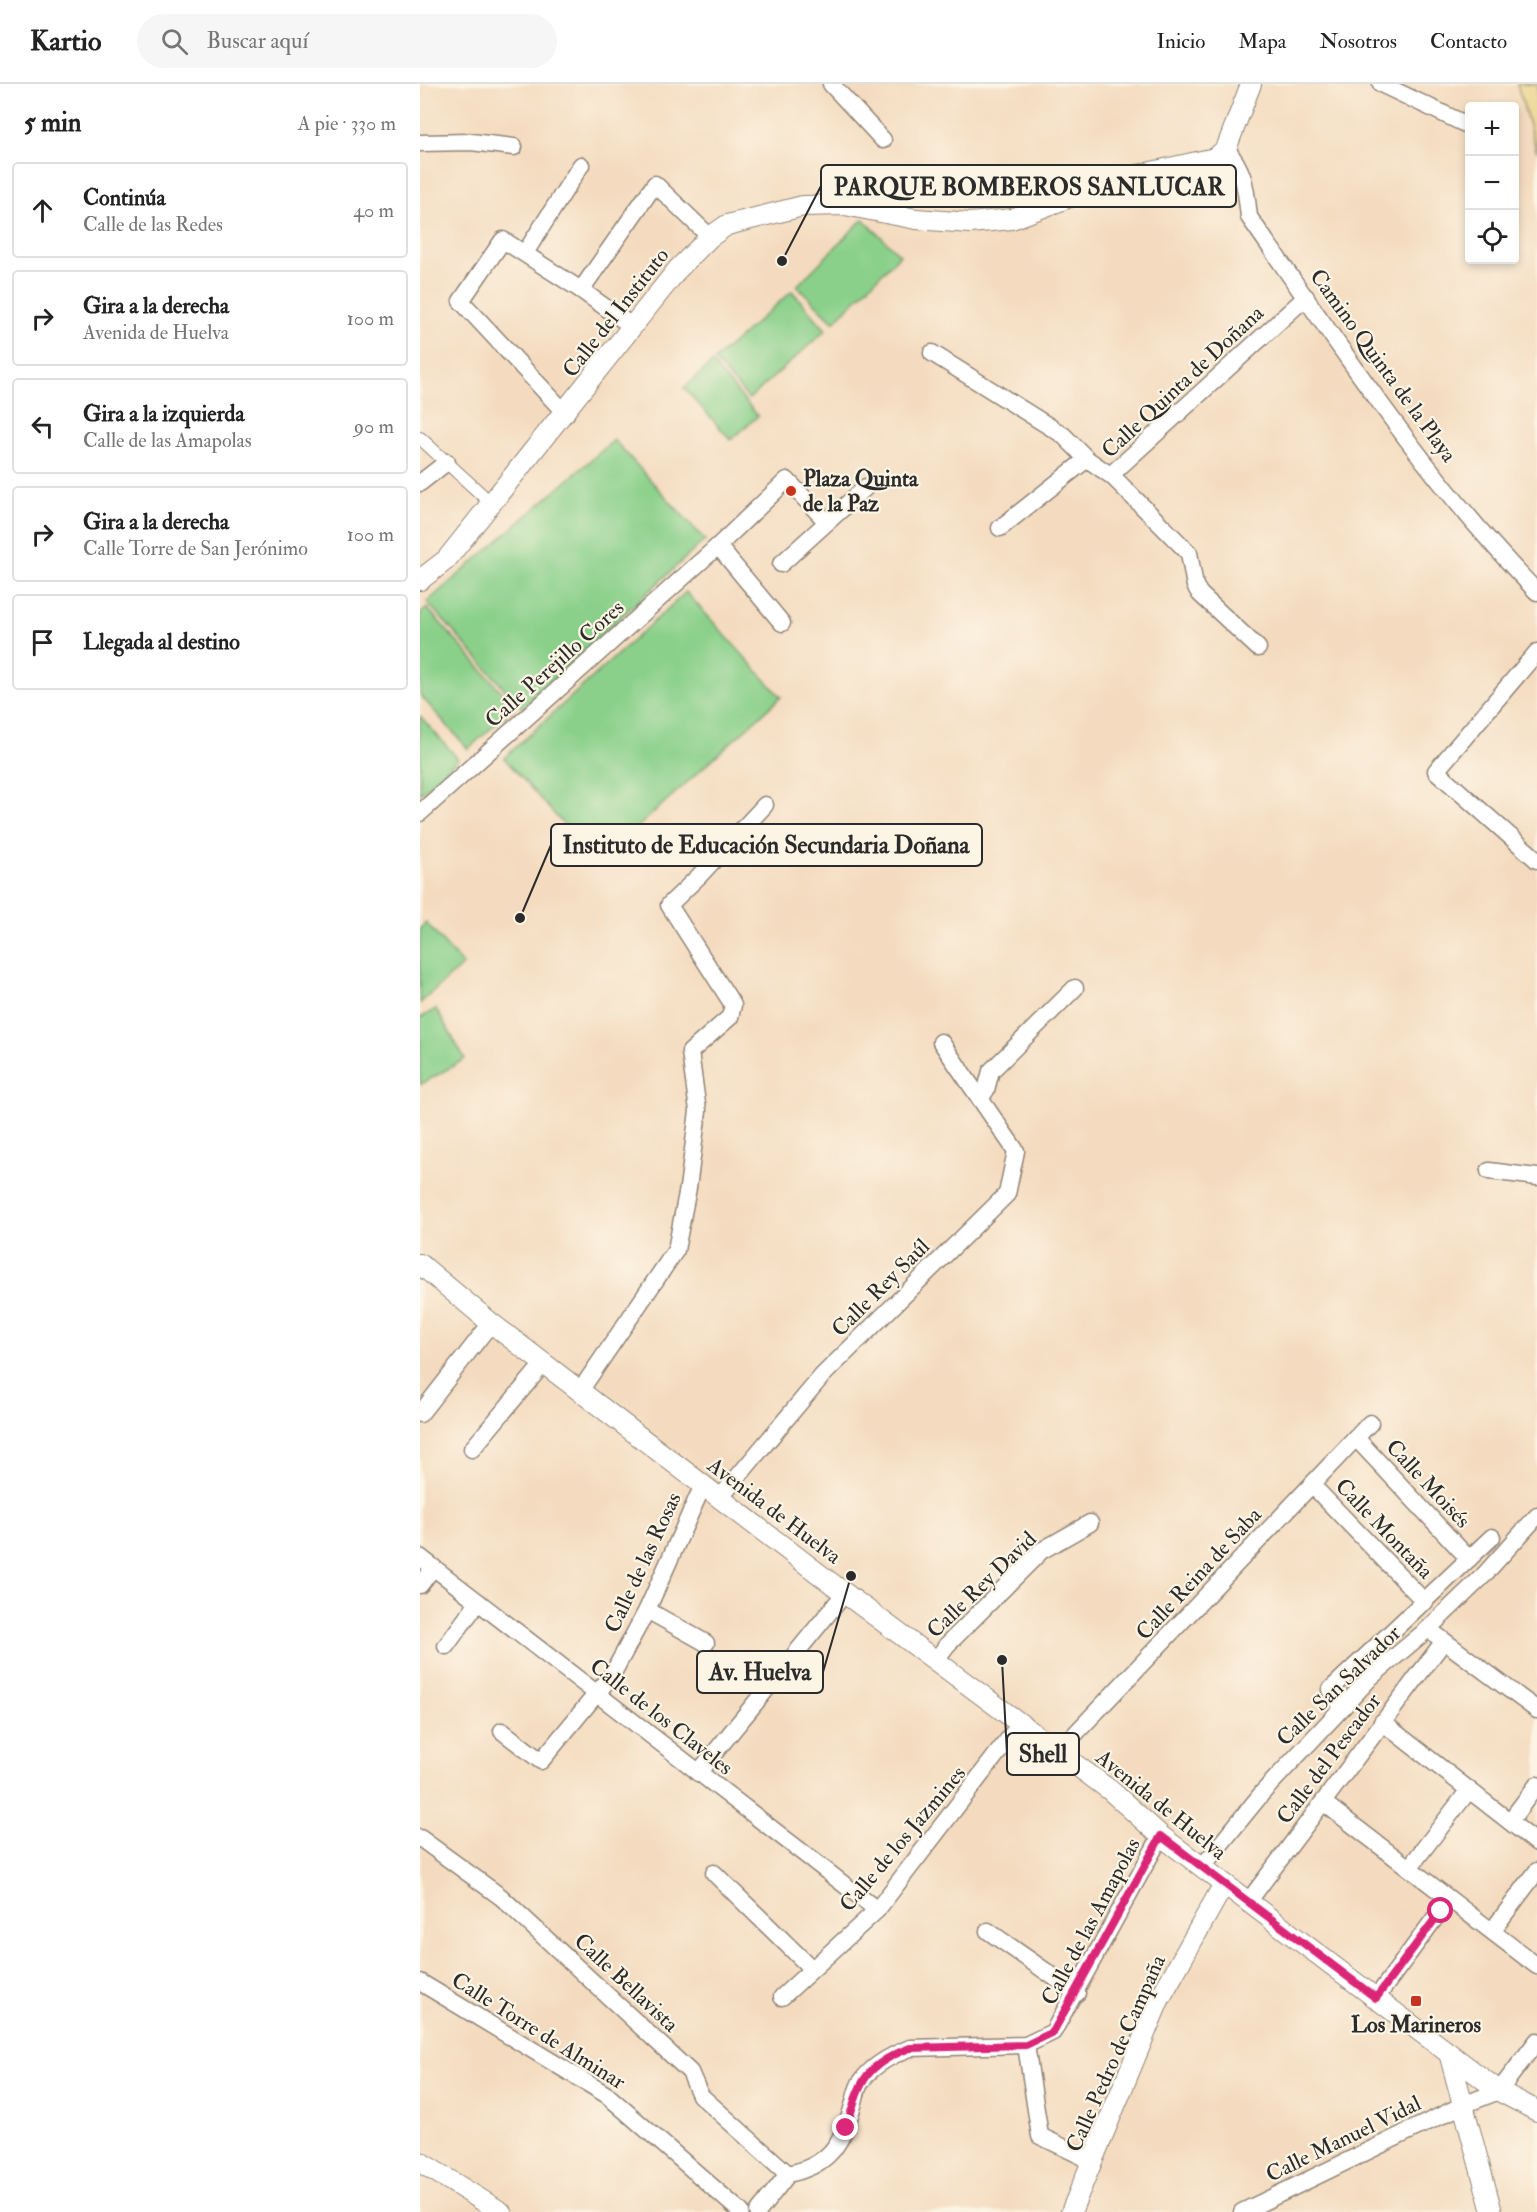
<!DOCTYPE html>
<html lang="es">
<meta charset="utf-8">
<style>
:root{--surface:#fff;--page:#f6f6f6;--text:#222;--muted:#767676;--line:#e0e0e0}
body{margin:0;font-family:"IM FELL Double Pica",serif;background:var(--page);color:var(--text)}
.controls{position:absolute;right:18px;top:18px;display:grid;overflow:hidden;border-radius:6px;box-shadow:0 3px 9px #0003}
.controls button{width:54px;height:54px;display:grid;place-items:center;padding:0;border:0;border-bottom:2px solid var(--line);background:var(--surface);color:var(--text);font:30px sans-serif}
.stop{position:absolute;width:18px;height:18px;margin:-14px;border:4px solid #db2777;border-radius:50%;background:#fff}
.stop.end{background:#db2777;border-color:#fff;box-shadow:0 2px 6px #0008}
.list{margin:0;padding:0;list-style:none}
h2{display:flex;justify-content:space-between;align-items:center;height:78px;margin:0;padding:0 24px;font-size:26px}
h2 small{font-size:20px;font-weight:400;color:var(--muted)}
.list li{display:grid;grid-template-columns:39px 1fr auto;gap:18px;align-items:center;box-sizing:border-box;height:96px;margin:0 12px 12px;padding:0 12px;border:2px solid var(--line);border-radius:6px}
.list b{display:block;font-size:22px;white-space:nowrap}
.list p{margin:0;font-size:20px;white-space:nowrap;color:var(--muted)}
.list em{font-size:20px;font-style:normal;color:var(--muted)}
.icon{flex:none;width:33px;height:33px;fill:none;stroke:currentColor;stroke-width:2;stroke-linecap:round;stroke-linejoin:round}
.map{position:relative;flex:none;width:1117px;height:2128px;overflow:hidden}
header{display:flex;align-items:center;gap:36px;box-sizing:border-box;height:84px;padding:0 30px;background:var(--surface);border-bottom:2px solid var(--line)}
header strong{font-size:28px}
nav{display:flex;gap:33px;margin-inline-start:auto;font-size:21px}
.search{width:420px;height:54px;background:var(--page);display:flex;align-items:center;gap:15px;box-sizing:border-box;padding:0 21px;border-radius:33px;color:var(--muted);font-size:22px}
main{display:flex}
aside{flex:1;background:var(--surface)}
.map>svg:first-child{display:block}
.green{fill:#8ad08a;stroke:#5a7e5a;stroke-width:1.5}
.sand{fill:#eeda9e;stroke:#8c8264;stroke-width:1.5}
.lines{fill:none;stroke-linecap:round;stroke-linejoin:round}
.pedestrian-casing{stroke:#908375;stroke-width:14}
.minor-casing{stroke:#908375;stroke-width:19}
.tertiary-casing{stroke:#908375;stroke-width:22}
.pedestrian{stroke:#fff;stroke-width:12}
.minor{stroke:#fff;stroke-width:16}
.tertiary{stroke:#fff;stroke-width:20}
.route{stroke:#db2777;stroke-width:8}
.poi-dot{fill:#c8321e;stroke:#fcf5e5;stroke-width:2}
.labels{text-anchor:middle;stroke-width:4.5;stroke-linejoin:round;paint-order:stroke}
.street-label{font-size:22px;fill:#2b2b2b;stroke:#fcf5e5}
.poi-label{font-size:22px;font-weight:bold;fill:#2b2b2b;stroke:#fcf5e5;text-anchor:start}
.leader{fill:none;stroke:#2b2b2b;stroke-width:2}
.callout-dot{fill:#2b2b2b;stroke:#fcf5e5;stroke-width:2}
.callout{fill:#fcf5e5;stroke:#2b2b2b;stroke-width:2}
.callout-label{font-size:24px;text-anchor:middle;font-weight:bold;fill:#2b2b2b}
</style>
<header>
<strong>Kartio</strong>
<div class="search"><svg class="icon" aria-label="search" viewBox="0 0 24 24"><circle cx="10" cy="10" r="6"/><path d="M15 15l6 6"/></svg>Buscar aquí</div>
<nav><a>Inicio</a><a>Mapa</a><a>Nosotros</a><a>Contacto</a></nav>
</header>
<main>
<aside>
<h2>5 min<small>A pie · 330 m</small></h2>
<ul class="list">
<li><svg class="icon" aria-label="ahead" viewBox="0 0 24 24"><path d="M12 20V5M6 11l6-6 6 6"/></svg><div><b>Continúa</b><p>Calle de las Redes</p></div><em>40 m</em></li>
<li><svg class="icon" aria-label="right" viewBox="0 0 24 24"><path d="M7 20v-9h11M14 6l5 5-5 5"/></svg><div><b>Gira a la derecha</b><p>Avenida de Huelva</p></div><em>100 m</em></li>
<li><svg class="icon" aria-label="left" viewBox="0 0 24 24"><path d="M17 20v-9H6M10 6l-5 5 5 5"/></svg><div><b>Gira a la izquierda</b><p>Calle de las Amapolas</p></div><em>90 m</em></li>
<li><svg class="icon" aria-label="right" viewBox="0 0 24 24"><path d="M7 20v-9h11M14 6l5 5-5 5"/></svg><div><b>Gira a la derecha</b><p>Calle Torre de San Jerónimo</p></div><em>100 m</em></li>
<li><svg class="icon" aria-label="arrive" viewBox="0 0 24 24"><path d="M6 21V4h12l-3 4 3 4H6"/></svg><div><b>Llegada al destino</b></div></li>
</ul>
</aside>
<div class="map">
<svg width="1117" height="2128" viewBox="0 0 1117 2128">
<rect width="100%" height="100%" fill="#fcf5e5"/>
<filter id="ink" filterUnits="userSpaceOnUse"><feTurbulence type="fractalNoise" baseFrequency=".0167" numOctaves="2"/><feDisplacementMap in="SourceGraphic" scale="12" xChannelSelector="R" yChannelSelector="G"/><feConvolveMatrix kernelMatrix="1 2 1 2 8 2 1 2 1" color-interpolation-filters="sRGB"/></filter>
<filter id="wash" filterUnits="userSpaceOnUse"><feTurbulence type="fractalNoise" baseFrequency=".008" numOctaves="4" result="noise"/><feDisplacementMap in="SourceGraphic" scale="24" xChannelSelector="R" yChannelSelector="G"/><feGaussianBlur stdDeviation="1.35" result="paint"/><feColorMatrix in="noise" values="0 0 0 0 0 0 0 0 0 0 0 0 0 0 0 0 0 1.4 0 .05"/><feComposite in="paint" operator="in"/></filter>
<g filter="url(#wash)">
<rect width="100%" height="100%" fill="#f4dbbf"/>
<g class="green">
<path d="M443,135L480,171L414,238L377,202Z"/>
<path d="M372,207L406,246L329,315L294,276Z"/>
<path d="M292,279L338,332L311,356L264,304Z"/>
<path d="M194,356L285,456L102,624L7,518Z"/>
<path d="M266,508L361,613L178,779L84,674Z"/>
<path d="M7,524L95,623L48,665L0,611V530Z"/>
<path d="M0,632L38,675L0,710Z"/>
<path d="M6,839L43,881L0,919V844Z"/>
<path d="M16,925L45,975L0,1001V934Z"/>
</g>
<path class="sand" d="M1097,0H1117V68Z"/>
</g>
<g filter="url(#ink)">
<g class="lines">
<defs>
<path id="pedestrian" d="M0,354L72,420"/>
<g id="minor">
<path d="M411,0L463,56"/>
<path d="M961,0L1045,40"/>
<path d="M0,59L51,58L94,63"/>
<path d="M806,65C825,86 826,106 829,133C919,261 1007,396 1117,508"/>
<path d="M105,169L161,81"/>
<path d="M161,206L235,100L290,153"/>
<path d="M512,269L643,351L667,375L693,393L769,469L775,502L780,510L838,564"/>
<path d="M146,330L41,217L83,156L161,206L213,243"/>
<path d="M693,393L696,386L886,213"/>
<path d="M0,399L27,378"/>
<path d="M580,444L667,375"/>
<path d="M298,462L362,539"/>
<path d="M361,480L446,403"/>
<path d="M1117,568L1016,687L1117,776"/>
<path d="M0,729L298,462L367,396L407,438"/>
<path d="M560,1015L566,1006L571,987L655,904"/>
<path d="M1069,1087L1117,1093"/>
<path d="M160,1307L256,1166L268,1104L278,1027L270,968L310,933L313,921L249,821L279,792L345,721"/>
<path d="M0,1330L71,1239"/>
<path d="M936,1354L1049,1475"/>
<path d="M52,1365L124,1279"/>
<path d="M892,1401L1005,1518"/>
<path d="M300,1414L402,1292L587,1110L596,1067L521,958"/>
<path d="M0,1473L457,1826"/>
<path d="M0,1501L13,1484"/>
<path d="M227,1526L286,1559"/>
<path d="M1016,1551L1117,1626"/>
<path d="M26,1562L58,1518"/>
<path d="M516,1576L527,1561L621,1467L670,1439"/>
<path d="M923,1623L910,1606L1072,1453"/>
<path d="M962,1638L1117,1759"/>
<path d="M82,1647L121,1677L192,1591L227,1526L283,1401"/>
<path d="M638,1668L950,1339"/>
<path d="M278,1689L425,1509"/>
<path d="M904,1719L1117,1882"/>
<path d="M1090,1737L1117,1701"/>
<path d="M0,1754L81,1813L270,1988L280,2011L368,2090"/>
<path d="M782,1783L843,1708L952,1592L1008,1545L1063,1492L1117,1432"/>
<path d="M989,1784L1049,1706"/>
<path d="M294,1789L392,1885"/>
<path d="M828,1818L1024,1557"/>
<path d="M568,1847L657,1909"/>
<path d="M1072,1847L1117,1787"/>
<path d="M0,1898L187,2011L321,2128"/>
<path d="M362,1913L457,1826L600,1640"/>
<path d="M956,1914L1029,1815"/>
<path d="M606,1961L620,2052L672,2077"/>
<path d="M338,2128L368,2090C407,2082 421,2062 432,2025C435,2017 436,2005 441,1998C452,1981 472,1971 490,1964L606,1961L633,1948L741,1752"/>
<path d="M822,2128L1043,2021L1079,2007L1117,1957"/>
</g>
<g id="tertiary">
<path d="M0,496L26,476L258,185L290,153L307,141L383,122L425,121L496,135L550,139L592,135L695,96L795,74L806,65L831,0"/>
<path d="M0,1180L71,1239L403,1493L691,1707L741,1752L1079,2007L1117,2027"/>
<path d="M1029,1969L1072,2128"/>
<path d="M0,2078L81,2128"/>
<path d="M651,2128L739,1916L804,1800"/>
</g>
</defs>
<use href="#pedestrian" class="pedestrian-casing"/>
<use href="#minor" class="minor-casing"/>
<use href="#tertiary" class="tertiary-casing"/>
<use href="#pedestrian" class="pedestrian"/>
<use href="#minor" class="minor"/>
<use href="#tertiary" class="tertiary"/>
</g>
</g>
<g class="lines" filter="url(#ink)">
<path class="route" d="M426,2044C440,2000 442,1982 490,1964L606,1961L633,1948L741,1752L956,1914L1021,1827"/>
</g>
<g class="poi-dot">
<circle cx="371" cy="407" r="6"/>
<rect x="990" y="1911" width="12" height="12" rx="3"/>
</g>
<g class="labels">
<g class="street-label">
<text transform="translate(195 228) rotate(-52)" y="8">Calle del Instituto</text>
<text transform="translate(964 281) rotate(54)" y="8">Camino Quinta de la Playa</text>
<text transform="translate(762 297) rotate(-43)" y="8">Calle Quinta de Doñana</text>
<text transform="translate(134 579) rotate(-42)" y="8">Calle Perejillo Cores</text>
<text transform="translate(460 1203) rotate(-45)" y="8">Calle Rey Saúl</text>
<text transform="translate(1009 1399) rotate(47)" y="8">Calle Moisés</text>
<text transform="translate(355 1426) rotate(37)" y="8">Avenida de Huelva</text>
<text transform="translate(965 1444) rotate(46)" y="8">Calle Montaña</text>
<text transform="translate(222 1478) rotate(-65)" y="8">Calle de las Rosas</text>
<text transform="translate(778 1489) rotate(-47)" y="8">Calle Reina de Saba</text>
<text transform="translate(561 1500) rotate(-44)" y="8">Calle Rey David</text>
<text transform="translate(918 1601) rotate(-44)" y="8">Calle San Salvador</text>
<text transform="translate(242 1632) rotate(38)" y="8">Calle de los Claveles</text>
<text transform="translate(908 1674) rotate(-53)" y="8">Calle del Pescador</text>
<text transform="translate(742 1720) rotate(39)" y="8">Avenida de Huelva</text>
<text transform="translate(482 1754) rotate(-50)" y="8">Calle de los Jazmines</text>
<text transform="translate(670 1837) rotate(-62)" y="8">Calle de las Amapolas</text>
<text transform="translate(207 1898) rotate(43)" y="8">Calle Bellavista</text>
<text transform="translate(119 1946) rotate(32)" y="8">Calle Torre de Alminar</text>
<text transform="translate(695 1969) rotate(-66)" y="8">Calle Pedro de Campaña</text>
<text transform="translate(923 2054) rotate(-26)" y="8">Calle Manuel Vidal</text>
</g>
<g class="poi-label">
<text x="383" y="402">Plaza Quinta<tspan x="383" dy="25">de la Paz</tspan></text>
<text x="996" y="1948" text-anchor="middle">Los Marineros</text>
</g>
</g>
<path class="leader" d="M362 177L401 102M100 834L131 761M431 1492L403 1588M582 1576L587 1670"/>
<g class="callout-dot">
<circle cx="362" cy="177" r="6"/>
<circle cx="100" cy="834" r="6"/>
<circle cx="431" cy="1492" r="6"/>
<circle cx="582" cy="1576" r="6"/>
</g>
<g class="callout">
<rect x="401" y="81" width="415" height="42" rx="6"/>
<rect x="131" y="740" width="431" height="42" rx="6"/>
<rect x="277" y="1567" width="126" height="42" rx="6"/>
<rect x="587" y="1649" width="72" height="42" rx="6"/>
</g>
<g class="callout-label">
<text x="609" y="111">PARQUE BOMBEROS SANLUCAR</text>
<text x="346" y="769">Instituto de Educación Secundaria Doñana</text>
<text x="340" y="1596">Av. Huelva</text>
<text x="623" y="1678">Shell</text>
</g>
</svg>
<div class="controls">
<button>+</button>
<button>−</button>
<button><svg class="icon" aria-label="locate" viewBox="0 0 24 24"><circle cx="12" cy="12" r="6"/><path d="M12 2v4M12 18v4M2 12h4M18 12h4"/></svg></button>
</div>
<div class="stop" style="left:1021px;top:1827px"></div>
<div class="stop end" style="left:426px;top:2044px"></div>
</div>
</main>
